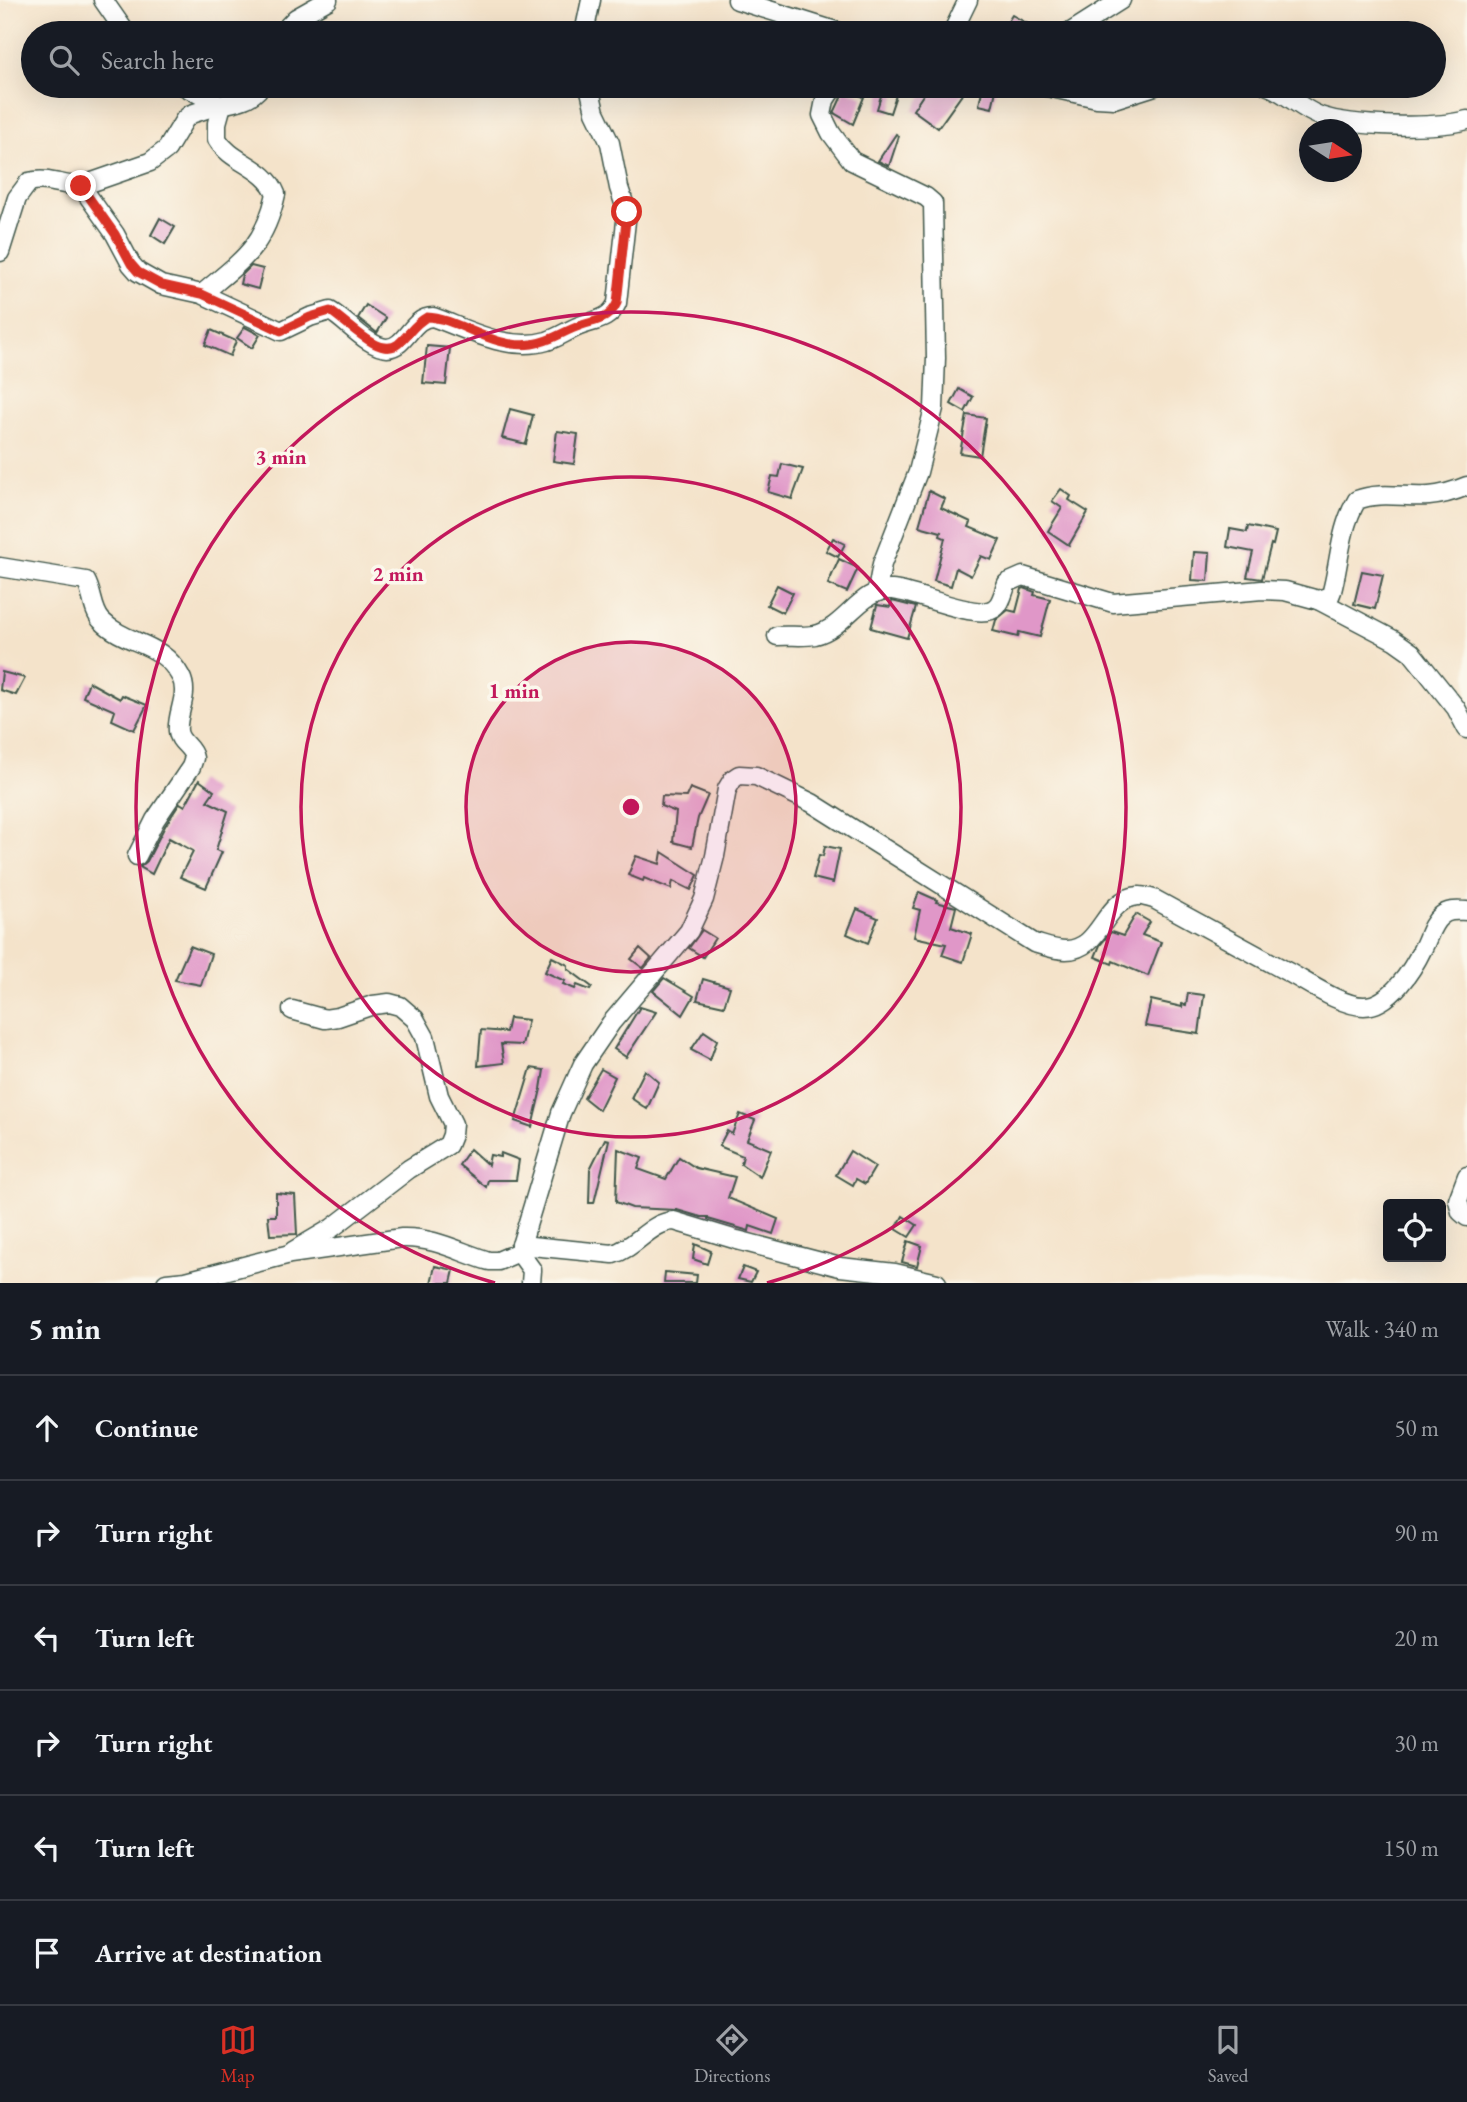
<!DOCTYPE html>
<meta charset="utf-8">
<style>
:root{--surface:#171b24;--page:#20242c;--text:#f1f3f6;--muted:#9ea1a6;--line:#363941;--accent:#d93025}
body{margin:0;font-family:"EB Garamond",serif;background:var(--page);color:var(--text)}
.controls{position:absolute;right:21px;bottom:21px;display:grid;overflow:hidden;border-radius:7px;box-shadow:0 7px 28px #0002}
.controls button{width:63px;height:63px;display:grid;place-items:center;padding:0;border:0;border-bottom:2px solid var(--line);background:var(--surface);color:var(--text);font:35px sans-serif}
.compass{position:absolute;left:1299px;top:119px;width:63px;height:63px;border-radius:50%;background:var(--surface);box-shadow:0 7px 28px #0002;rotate:102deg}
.stop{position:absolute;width:21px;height:21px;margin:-16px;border:5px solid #d93025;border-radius:50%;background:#fff}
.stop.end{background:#d93025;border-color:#fff;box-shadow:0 2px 7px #0008}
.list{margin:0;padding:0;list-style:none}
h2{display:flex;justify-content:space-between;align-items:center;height:91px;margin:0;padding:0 28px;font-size:30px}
h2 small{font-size:23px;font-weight:400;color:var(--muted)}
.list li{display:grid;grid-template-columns:46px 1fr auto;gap:21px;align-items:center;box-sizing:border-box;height:105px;padding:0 28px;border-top:2px solid var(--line)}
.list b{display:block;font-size:26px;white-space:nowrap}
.list em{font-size:23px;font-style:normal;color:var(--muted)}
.icon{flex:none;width:38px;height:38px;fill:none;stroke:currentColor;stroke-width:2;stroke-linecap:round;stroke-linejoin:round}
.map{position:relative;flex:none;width:1467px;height:1283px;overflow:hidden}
.search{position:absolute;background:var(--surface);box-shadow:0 7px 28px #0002;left:21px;right:21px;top:21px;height:77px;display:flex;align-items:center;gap:18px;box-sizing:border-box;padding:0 24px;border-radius:38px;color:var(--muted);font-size:26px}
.sheet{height:721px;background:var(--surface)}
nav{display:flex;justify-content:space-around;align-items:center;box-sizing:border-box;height:98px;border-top:2px solid var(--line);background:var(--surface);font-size:19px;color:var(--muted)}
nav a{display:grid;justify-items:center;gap:4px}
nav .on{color:var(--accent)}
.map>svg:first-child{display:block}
.building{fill:#e097c8}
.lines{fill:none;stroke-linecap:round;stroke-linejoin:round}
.minor-casing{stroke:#3f564a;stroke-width:21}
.minor{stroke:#fff;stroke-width:18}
.route{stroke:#d93025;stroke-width:9}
.ring{fill:none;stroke:#c2185b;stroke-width:3.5}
.centre{fill:#c2185b;stroke:#fbf7ec;stroke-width:3.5}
.ring-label{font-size:21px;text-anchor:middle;font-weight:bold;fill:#c2185b;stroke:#fbf7ec;stroke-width:7;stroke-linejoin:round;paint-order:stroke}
</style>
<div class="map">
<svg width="1467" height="1283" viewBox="0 0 1467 1283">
<rect width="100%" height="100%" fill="#fbf7ec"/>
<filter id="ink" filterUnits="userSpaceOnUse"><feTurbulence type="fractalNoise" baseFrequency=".0143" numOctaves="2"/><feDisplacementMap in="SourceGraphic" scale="14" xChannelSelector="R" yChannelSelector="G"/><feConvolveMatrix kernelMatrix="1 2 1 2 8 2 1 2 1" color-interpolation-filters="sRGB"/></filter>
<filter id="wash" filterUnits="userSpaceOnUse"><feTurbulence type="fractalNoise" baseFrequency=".00686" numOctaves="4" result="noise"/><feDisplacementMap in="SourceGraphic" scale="28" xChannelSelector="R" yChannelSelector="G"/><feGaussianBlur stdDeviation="1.57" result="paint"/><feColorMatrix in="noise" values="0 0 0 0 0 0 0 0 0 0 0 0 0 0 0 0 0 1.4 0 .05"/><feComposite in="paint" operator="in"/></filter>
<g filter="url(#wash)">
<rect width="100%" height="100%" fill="#f4e3ca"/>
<g id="blocks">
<g class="building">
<path d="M1012,15L1028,24L1023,33H1001Z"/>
<path d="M884,86L898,89L890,113L877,109Z"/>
<path d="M929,86H968L938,128L913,110Z"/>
<path d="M983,86H997L992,108L979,105Z"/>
<path d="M845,89L864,97L853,124L834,113Z"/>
<path d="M896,134L899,136L889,166L878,161Z"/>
<path d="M160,218L175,227L165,244L151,235Z"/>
<path d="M251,266L263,269L258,289L240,284L242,275Z"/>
<path d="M366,305L386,318L377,333L358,318Z"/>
<path d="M245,327L260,335L252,348L237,338Z"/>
<path d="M211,330L236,341L230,356L205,345Z"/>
<path d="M427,346L450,348L446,385L423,383Z"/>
<path d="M959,389L973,397L965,412L951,404Z"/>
<path d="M510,409L533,415L526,444L502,438Z"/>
<path d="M967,415L986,418L980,456L960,453Z"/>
<path d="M557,431L578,434L574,464L553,461Z"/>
<path d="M782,464L803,469L792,499L768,492L772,476L779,477Z"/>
<path d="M1061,489L1071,496L1069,500L1088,512L1069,545L1048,531L1062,508L1052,501Z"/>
<path d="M929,491L945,499L941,508L971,522L969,527L1000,540L991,560L981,556L971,576L956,568L951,586L934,581L945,538L940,536L941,532L919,526Z"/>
<path d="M1248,526L1276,532L1273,545L1271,544L1262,579L1247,577L1253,552L1227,547L1230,529L1247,532Z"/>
<path d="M833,538L845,544L838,557L826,551Z"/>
<path d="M1194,552L1210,553L1208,581L1192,580Z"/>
<path d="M839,559L858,568L847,592L828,584Z"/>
<path d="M1362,571L1383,575L1375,609L1354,604Z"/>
<path d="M777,585L793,593L783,613L767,605Z"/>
<path d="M1024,588L1035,592L1034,595L1050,599L1040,637L1019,632L1018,637L993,631L996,620L1008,610L1016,612L1022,589Z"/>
<path d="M892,601L916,607L907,638L871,628L877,605L890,607Z"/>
<path d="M2,672L25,678L16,695L0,690Z"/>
<path d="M89,682L120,699L122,695L147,705L134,730L112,720L115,711L83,697Z"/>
<path d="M199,780L214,791L207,801L228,811L216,850L222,852L206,888L180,877L193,851L169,838L152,874L140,867L147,861L165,826L180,803L185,806Z"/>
<path d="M690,788L708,795L698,818L692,847L673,842L676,812L661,806L662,796L686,797Z"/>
<path d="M825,846L840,849L833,883L813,878L819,855L823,856Z"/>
<path d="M662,852L698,875L691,890L673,881L671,889L644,878L643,881L628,875L636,856L660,864Z"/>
<path d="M919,892L937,900L936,902L956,907L951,927L972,934L963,962L942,955L946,944L914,937L920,910L913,908Z"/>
<path d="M857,909L878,918L868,943L847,934Z"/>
<path d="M1136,914L1150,922L1142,935L1161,942L1148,976L1113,961L1112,964L1095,957L1100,945L1111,932L1123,936Z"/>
<path d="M702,930L715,938L703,957L689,948Z"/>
<path d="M190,946L211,954L201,985L175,980Z"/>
<path d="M640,948L651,958L643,968L631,959Z"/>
<path d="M552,957L568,965V969L592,987L590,990L577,985L575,989L563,984L565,981L545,972Z"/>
<path d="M664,978L694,996L683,1015L653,991Z"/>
<path d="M703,979L730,987L724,1006L697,1000Z"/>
<path d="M1188,993L1204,995L1199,1034L1145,1026L1151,1000L1182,1007V1004L1186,1005Z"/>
<path d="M640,1007L656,1012L626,1057L614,1049Z"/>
<path d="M509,1018L528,1020L522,1045L501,1044L504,1063L478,1066L481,1030L506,1032Z"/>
<path d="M704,1031L717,1040L710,1060L691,1050Z"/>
<path d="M531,1068L544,1070L541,1089L532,1127L515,1121Z"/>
<path d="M601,1069L615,1077L599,1110L584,1098Z"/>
<path d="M645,1070L659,1082L647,1109L631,1098Z"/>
<path d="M740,1114L755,1120L747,1140L771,1150L760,1177L741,1164L743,1156L719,1146L727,1131L732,1134Z"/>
<path d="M605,1139L609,1140L594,1203H589L590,1169Z"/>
<path d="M470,1149L488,1165L490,1155L500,1157L501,1153L519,1160L516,1180H488L486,1187L459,1165Z"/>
<path d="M618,1149L642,1158L638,1169L666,1179L679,1157L696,1168L735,1177L728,1198L778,1219L773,1234L750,1226L749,1231L708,1219V1217H701L677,1210L632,1208L616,1202Z"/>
<path d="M850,1151L875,1167L865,1184L856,1179L853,1185L836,1175Z"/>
<path d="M276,1193L295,1195L297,1234L270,1235L268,1216H276Z"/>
<path d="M903,1216L917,1225L909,1237L896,1229Z"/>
<path d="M908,1241L922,1246L917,1266L902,1262Z"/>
<path d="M695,1244L711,1251L707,1264L693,1259Z"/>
<path d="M435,1266L454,1270L451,1283H431Z"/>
<path d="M743,1267L756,1272L751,1282L738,1279Z"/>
<path d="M665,1272L697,1275L696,1283H664Z"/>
</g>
</g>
</g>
<g filter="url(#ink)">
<use href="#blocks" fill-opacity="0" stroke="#3f564a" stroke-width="2"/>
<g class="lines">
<defs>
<g id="minor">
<path d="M103,0L126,33"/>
<path d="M737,0L842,33"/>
<path d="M282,33L296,18L328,0"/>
<path d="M584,33L591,0"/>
<path d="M952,33L968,0"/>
<path d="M1069,33L1121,0"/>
<path d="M184,86L219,105C236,102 251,100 261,86"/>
<path d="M834,86L825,100L822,115L831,133L852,161L926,197L933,203L936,358L934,408L918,472L882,564L877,591"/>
<path d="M1043,86L1097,98L1114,99L1155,86"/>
<path d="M1268,86C1287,93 1301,109 1320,116C1352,127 1435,129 1467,120"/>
<path d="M81,186L115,234L131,264L138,272L161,285L202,294L281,331L310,317L330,311C346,320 369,348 387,348C407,347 411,317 433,317C469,330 508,352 547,341C560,337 570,329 582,325C597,320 610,319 617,303L627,212L619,188L610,143L595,112L589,86"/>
<path d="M0,252L17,198L29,182C48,177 62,186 81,186L150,162L167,149L185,119L191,114L219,105"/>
<path d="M202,294C242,260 264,248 276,194C266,167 231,163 217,139V123L222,105"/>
<path d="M0,567L86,581C93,593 92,611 102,621C127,646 161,640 181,677C190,695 176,713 178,731C179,743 192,746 194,758L191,767L155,820L137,856"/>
<path d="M1318,600L1394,640L1411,652L1456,708L1467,729"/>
<path d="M777,636C789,635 803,637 815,635C846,628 860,588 892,590C915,591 981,623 996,607C1002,602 1004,590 1007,583L1023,576L1113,603L1262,590L1285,591L1318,600L1330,596L1332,591C1340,561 1340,528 1357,500C1380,491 1405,498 1429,496C1442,495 1455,491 1467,486"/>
<path d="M292,1010L325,1019L338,1017L373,1005L389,1003L400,1006L415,1019L425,1037L439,1096L453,1124L452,1135L448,1145L409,1169L332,1228L293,1251"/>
<path d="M1467,1176L1458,1200L1461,1212L1467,1217"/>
<path d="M521,1245L613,1254C636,1248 650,1222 674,1221L737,1240L840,1267L895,1273L937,1283"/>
<path d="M519,1252L532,1270L531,1283"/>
<path d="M166,1283L186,1281L290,1254L402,1238C434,1237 459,1252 489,1261H498L519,1252L561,1113L583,1064L611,1023L689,931L704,899L715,856L727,789L733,779L739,775L756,776L812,803L1034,943C1045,946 1055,950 1066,950C1102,950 1103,899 1138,896C1142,895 1149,898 1154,899C1198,923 1242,947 1286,971C1307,982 1341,1006 1364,1006C1390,1006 1413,969 1423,948C1429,937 1431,924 1441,916C1449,909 1458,911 1467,911"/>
</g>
</defs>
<use href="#minor" class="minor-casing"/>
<use href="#minor" class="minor"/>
</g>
</g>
<g class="lines" filter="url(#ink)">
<path class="route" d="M81,186L115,234L131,264L138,272L162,285L202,294L281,331L310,317L330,311C346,320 379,359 398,344C409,335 414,324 427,317C459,318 494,350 532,344C553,341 563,331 582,325C597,320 610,319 617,303L627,212"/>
</g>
<circle cx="631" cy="807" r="165" fill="#c2185b" fill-opacity=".12"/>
<g class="ring">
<circle cx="631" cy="807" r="165"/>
<circle cx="631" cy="807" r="330"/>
<path d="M495 1283A495 495 0 1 1 767 1283"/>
</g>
<circle cx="631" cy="807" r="10" class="centre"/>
<g class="ring-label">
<text x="281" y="464">3 min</text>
<text x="398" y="581">2 min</text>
<text x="514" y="698">1 min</text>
</g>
</svg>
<div class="controls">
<button><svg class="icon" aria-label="locate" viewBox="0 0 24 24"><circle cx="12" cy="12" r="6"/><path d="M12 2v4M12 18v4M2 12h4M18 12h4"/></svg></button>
</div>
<svg class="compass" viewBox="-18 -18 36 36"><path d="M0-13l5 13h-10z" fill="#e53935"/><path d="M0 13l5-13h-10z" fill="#9ea1a6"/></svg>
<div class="stop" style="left:627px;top:212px"></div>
<div class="stop end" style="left:81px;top:186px"></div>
<div class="search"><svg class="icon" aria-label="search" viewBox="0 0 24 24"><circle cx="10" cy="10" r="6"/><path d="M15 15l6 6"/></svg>Search here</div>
</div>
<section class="sheet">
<h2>5 min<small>Walk · 340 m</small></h2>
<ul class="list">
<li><svg class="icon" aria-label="ahead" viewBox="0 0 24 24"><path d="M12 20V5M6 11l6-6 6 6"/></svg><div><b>Continue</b></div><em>50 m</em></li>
<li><svg class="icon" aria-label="right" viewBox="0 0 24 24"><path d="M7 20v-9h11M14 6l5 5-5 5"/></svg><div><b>Turn right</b></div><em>90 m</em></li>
<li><svg class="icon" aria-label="left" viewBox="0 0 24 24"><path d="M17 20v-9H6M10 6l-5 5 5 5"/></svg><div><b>Turn left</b></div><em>20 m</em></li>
<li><svg class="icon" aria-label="right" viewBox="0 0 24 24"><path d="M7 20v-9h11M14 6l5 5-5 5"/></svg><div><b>Turn right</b></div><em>30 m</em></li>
<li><svg class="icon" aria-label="left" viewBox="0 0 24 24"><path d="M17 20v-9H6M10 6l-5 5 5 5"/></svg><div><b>Turn left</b></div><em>150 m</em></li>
<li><svg class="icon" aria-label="arrive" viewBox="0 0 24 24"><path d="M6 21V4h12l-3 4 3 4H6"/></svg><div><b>Arrive at destination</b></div></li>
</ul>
</section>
<nav>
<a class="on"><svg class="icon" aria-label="map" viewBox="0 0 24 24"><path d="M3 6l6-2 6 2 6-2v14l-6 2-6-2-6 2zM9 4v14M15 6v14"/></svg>Map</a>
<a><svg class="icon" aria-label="directions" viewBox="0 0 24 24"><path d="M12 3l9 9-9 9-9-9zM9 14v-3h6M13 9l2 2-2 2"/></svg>Directions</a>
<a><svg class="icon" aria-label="saved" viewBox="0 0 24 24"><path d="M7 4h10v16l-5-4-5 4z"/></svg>Saved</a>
</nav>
